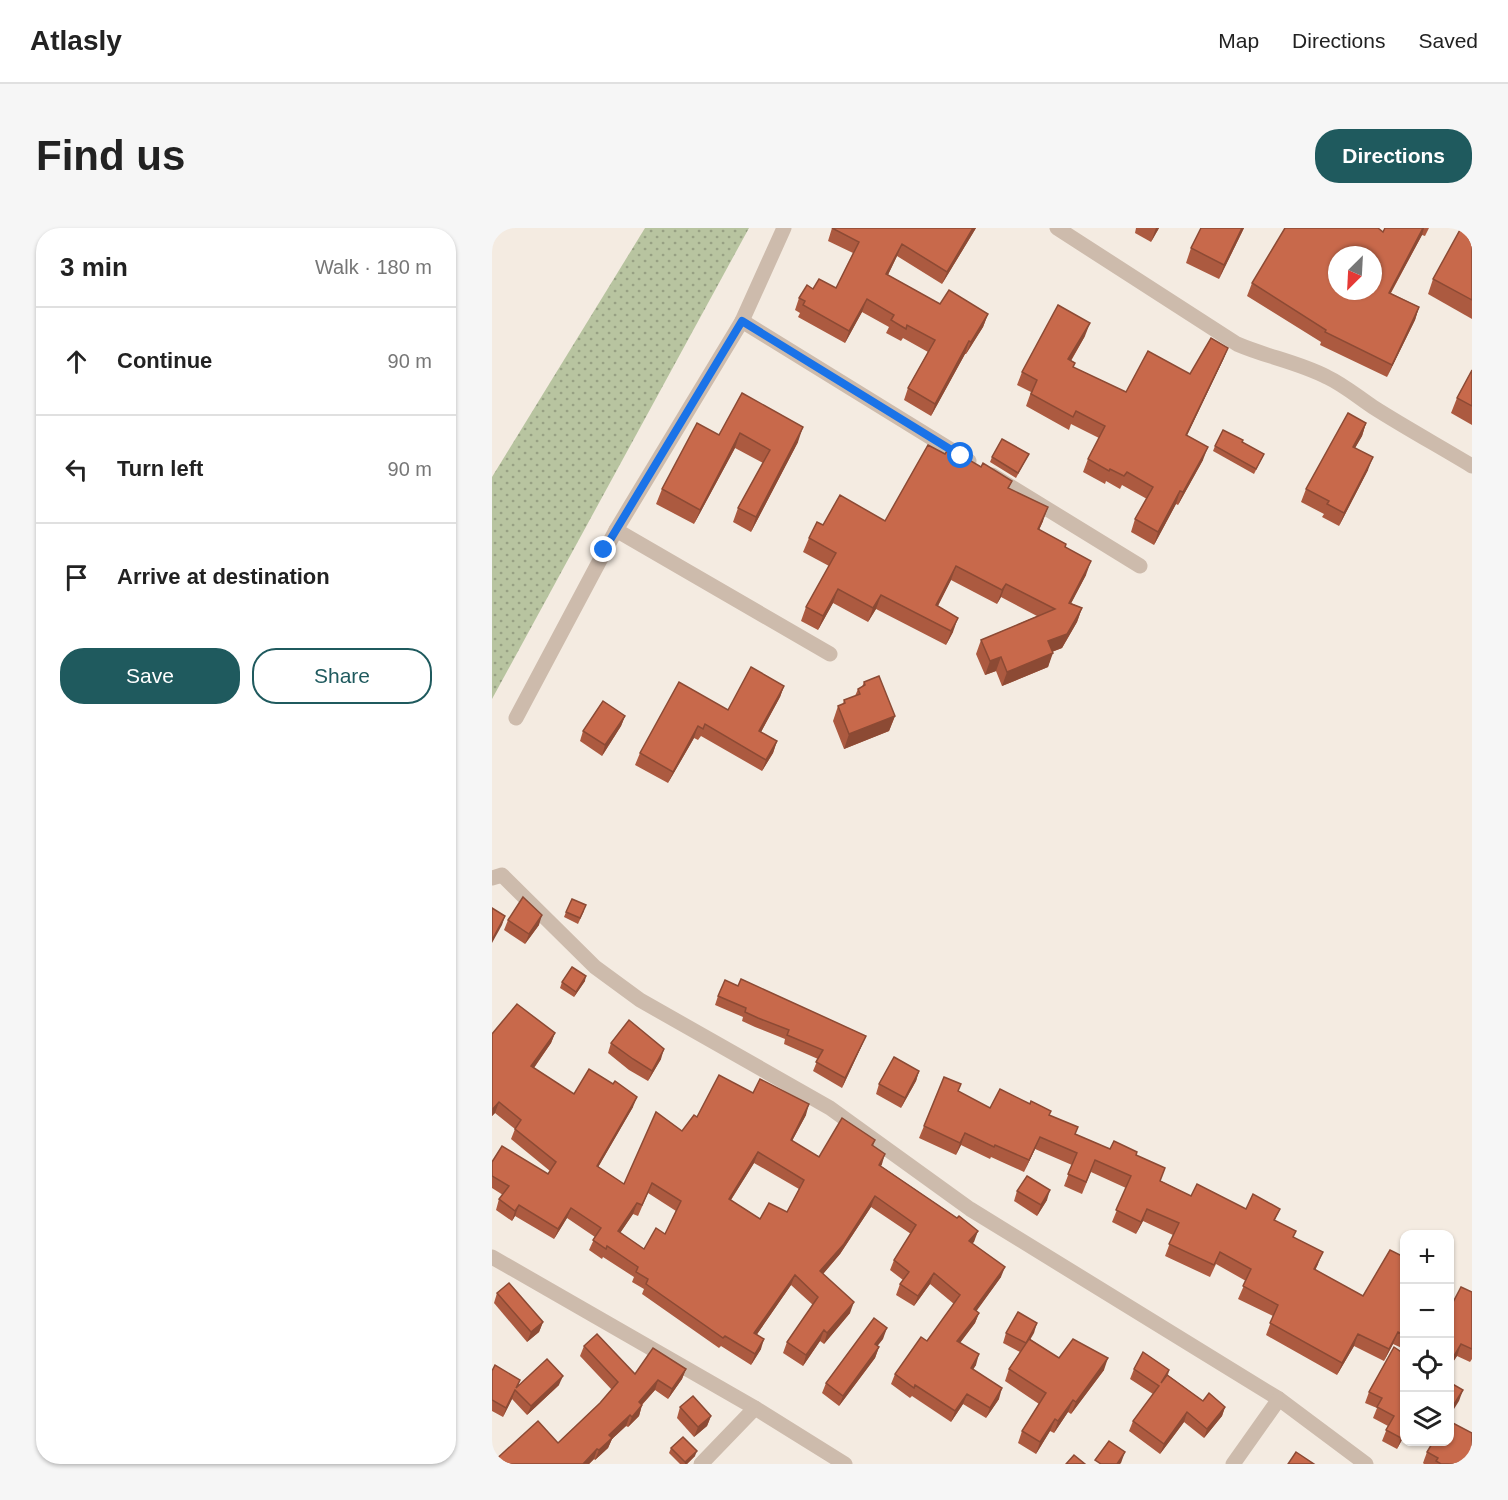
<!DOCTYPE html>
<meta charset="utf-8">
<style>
:root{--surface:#fff;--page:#f6f6f6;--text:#222;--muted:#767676;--line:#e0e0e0;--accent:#1f5a5e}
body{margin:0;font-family:Helvetica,sans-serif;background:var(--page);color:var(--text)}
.controls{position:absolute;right:18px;bottom:18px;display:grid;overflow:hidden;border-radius:12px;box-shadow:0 2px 4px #0004}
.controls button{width:54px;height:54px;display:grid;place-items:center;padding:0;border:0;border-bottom:2px solid var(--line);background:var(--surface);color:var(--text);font:30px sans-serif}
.compass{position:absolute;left:836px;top:18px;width:54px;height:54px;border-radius:50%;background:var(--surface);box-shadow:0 2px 4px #0004;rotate:204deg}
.stop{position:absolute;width:18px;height:18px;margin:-14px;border:4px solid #1a73e8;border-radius:50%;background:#fff}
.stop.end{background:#1a73e8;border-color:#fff;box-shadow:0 2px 6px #0008}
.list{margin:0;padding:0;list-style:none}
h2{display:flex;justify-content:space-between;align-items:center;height:78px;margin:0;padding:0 24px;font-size:26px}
h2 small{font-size:20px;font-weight:400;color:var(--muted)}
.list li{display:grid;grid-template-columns:39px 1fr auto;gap:18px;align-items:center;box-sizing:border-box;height:108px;padding:0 24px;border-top:2px solid var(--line)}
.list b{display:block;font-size:22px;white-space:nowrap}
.list em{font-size:20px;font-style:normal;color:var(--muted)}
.actions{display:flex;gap:12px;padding:18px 24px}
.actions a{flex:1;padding:14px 0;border:2px solid var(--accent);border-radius:24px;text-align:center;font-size:21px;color:var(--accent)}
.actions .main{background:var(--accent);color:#fff}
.icon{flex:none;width:33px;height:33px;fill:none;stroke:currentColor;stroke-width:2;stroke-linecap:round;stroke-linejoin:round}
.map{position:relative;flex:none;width:980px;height:1236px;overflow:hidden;border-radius:24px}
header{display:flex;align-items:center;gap:36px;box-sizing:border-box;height:84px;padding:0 30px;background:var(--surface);border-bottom:2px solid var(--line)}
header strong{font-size:28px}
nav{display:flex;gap:33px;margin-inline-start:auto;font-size:21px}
.intro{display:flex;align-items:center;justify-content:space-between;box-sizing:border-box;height:144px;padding:0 36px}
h1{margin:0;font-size:42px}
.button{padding:15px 27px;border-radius:24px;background:var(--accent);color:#fff;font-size:21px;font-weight:700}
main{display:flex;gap:36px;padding:0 36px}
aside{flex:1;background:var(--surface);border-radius:24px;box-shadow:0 2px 4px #0004}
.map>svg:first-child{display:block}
.grass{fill:url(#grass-dots)}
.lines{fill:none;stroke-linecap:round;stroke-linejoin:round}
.minor{stroke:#cdbbac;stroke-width:15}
.wall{fill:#ac5a40;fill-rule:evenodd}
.shaded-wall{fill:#8c4a34}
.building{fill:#c8694b;stroke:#8c4a34;stroke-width:1.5;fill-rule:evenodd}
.route{stroke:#1a73e8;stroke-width:8}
</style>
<header>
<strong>Atlasly</strong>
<nav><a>Map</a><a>Directions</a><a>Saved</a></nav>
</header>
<div class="intro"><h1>Find us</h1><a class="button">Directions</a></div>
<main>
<aside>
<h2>3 min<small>Walk · 180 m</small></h2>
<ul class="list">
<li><svg class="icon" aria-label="ahead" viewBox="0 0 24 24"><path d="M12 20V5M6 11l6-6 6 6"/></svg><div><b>Continue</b></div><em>90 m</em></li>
<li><svg class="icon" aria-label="left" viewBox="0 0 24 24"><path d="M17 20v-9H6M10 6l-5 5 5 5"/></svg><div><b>Turn left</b></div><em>90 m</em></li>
<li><svg class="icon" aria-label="arrive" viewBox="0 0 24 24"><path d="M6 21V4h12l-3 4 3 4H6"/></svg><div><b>Arrive at destination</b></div></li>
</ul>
<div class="actions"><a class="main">Save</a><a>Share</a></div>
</aside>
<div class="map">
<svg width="980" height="1236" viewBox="0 0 980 1236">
<defs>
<pattern id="grass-dots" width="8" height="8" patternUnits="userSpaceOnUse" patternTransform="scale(1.5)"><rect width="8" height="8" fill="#b8c4a0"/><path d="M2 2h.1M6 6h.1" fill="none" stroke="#97a083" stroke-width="1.8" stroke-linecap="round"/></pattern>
</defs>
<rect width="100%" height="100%" fill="#f4ebe1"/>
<path class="grass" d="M153,0H257L0,471V249Z"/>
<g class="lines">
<g class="minor">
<path d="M565,0L745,116C775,129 806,134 835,149C852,157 866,169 881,179C914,200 947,218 980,238"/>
<path d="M250,93L477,233"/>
<path d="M500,247L648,338"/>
<path d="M124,302L338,426"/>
<path d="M24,490L124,302L250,93L292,0"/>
<path d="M0,650L10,647L103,739L148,772L338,880L478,981L787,1171L874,1236"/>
<path d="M0,1029L263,1180L353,1236"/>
<path d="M209,1236L263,1180"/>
<path d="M741,1236L787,1171"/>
</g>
</g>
<g class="wall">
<path d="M340,0H484L450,56L405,28L396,47L448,76L496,86L491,99L474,126H473L439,188L412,172L416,160L436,124L411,110L409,113L394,105L397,99L370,84L353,115L306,89L308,85L303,82L307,70L321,61L344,60L361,25L336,13Z"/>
<path d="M644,0H667L659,14L643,5Z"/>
<path d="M709,0H752L727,51L694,35L699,20Z"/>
<path d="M893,0H937L933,8L930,7L899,65L927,79L923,92L895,149L828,117L829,114L755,68L760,55L891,4Z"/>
<path d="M980,0V91L936,66L941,51Z"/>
<path d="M593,108L579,133L581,139L634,164L698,146L736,120L731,132L695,207L711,232L686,277L684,276L662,317L639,304L643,291L655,271L630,257L628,261L614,253L613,256L591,244L596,231L607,210L579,196L577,202L534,178L539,164L525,157L530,144Z"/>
<path d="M980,142V197L959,185L965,170Z"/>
<path d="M250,165L306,214L259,304L241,294L246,280L271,235L243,220L202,296L164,276L170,261L227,207Z"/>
<path d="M874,195L870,208L863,220L876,242L847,298L830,289L832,286L809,274L814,261Z"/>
<path d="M750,214L772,226L762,246L721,223L723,218Z"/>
<path d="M453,226L489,239L520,253L517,260L551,293L547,302L573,319L594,347L579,375L590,380L585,394L570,420L560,424L556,439L510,458L504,443L493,447L484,426L489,412L545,388L509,369L505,376L459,352L446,378L461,404L454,417L384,381L376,394L341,375L326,402L309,393L314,379L337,338L311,324L317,310L331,297L393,293Z"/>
<path d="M537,226L524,250L498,234L500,229Z"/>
<path d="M372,454L403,488L397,503L352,521L341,493L346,478L351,476L352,472L363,468L366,461L370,459Z"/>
<path d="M292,458L288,469L269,504L285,513L281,525L270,543L209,508L206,512L202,510L176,555L143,537L148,525L236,482Z"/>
<path d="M133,488L129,498L110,528L88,513L91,503Z"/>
<path d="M92,683L86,696L72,689L74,684Z"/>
<path d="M16,692L47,697L33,716L12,702Z"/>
<path d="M93,753L82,769L68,760L70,754Z"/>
<path d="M246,758L374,808L370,817L350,860L321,843L326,831L292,816L293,811L263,799L250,793L251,789L223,777L226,768Z"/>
<path d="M63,805L59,815L42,840L82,866L141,879L106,939L132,956L205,889L261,865L314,887L300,913L327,929L383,912L381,918L390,936L389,938L465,990L486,1003L480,1015L509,1049L484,1083L487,1085L483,1095L468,1115L484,1137L481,1141L507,1171L494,1190L471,1176L459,1194L420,1168L418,1170L399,1156L403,1146L435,1113L462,1076L438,1056L422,1078L404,1067L408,1056L411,1052L398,1042L402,1032L419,1006L379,979L348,1026L331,1046L358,1085L332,1116L328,1113L311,1138L291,1125L295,1114L321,1077L299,1057L265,1106L269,1121L259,1137L229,1118L227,1120L150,1066L152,1061L140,1054L142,1049L111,1029L110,1031L97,1022L103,1009L75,990L62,1011L23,988L20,993L4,982L7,971L11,967L0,960V934L56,946L58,943L19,911L23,901L3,885L0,888V806ZM262,935L307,961L295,984L268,991L239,972ZM156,965L184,983L173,1006L152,1021L128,1005L141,986L146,988Z"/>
<path d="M119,815L169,831L156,853L137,842L116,825Z"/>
<path d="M427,843L424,853L409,880L384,866L387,856Z"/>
<path d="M466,864L498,880L558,887L583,906L618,921L644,927L669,953L699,968L754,981H788L783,992L802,1009L826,1036L823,1042L871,1068L912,1029V1121L901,1116L892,1133L862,1118L845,1147L774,1107L781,1088L746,1071L754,1053L724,1036L718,1049L673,1028L681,1007L651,993L644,1006L620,994L634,960L599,944L590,966L572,958L580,937L543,921L532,944L499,929L498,931L469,917L464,927L427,910L432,898Z"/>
<path d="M525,963L555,972L545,988L522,973Z"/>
<path d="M980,1064V1131L978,1134L965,1128L957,1140V1082Z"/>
<path d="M5,1065L51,1094L47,1104L35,1114L2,1075Z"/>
<path d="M545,1095L538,1111L567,1130L612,1142L579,1186L576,1184L562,1205L558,1203L544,1226L526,1215L530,1203L547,1176L513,1153L517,1141L528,1124L511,1115L514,1105Z"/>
<path d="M391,1111L385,1118L387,1119L383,1130L347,1178L330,1165L334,1155Z"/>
<path d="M92,1118L143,1146L194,1141L190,1151L176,1171L163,1162L150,1177L147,1188L136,1199L134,1198L120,1211L116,1220L103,1232L102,1231L97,1236H0L66,1215L108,1175L120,1162L88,1128Z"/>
<path d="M902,1119L912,1208L905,1221L890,1213L896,1198L881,1190L885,1180L873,1175L877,1164Z"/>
<path d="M642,1141L677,1142L676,1147L711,1173L733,1179L730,1188L712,1210L692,1194L668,1226L637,1203L641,1193L661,1166L638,1151Z"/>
<path d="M0,1143L28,1152L26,1158L67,1157L35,1187L20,1171L11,1189L0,1183Z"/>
<path d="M188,1179L219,1188L215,1198L202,1209L185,1190Z"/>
<path d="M179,1220L203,1228L195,1236H188L177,1225Z"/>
<path d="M935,1224L980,1236H932L931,1235Z"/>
</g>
<g class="shaded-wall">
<path d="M481,0H484L450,56L455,44Z"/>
<path d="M664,0H667L659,14Z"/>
<path d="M750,0H752L727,51L732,37Z"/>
<path d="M931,0H932L930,7L892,77L897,65Z"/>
<path d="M410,16L405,28L390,59L394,46Z"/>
<path d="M375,71L370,84L353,115L357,103Z"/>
<path d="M927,79L923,92L895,149L900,137Z"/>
<path d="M496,86L491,99L474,126L479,114Z"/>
<path d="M598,95L593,108L572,144L576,131Z"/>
<path d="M477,113L473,126L439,188L443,176Z"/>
<path d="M736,120L731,132L689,220L694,207Z"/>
<path d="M874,195L870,208L856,232L861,219Z"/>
<path d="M311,199L306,214L259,304L264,289Z"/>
<path d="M248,205L243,220L202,296L208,282Z"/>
<path d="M716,219L711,232L686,277L691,264Z"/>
<path d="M881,229L876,242L847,298L852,285Z"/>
<path d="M688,263L684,276L662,317L666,304Z"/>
<path d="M556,279L551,293L541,315L546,301Z"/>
<path d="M599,333L594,347L572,389L577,375Z"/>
<path d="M464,338L459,352L439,391L444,377Z"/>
<path d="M514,356L509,369L505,376L510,362Z"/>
<path d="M346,361L341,375L326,402L331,388Z"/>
<path d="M389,367L384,381L376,394L381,380Z"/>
<path d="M590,380L585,394L570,420L551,427L556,413Z"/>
<path d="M466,390L461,404L454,417L459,403Z"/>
<path d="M561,425L556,439L510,458L515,444Z"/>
<path d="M509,429L504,443L493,447L498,433Z"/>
<path d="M292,458L288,469L263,515L267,503Z"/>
<path d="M133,488L129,498L110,528L113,517Z"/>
<path d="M403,488L397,503L352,521L357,506Z"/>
<path d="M206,498L202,510L176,555L181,544Z"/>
<path d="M285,513L281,525L270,543L274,532Z"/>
<path d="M50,687L47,697L33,716L37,706Z"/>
<path d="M13,688L10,697L0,715V712Z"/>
<path d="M94,748L93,753L82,769L84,764Z"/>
<path d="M63,805L59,815L36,848L39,838Z"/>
<path d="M374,808L370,817L350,860L353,850Z"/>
<path d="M172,821L169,831L156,853L160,843Z"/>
<path d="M427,843L424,853L409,880L413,870Z"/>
<path d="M145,869L141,879L101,948L105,938Z"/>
<path d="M7,874L3,885L0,888V882Z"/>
<path d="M317,876L314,887L295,922L299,912Z"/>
<path d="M473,905L469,917L464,927L468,915Z"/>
<path d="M548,909L543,921L532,944L537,932Z"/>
<path d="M266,924L262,935L233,981L237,971Z"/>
<path d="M393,926L390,936L383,947L387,937Z"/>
<path d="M558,962L555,972L545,988L549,977Z"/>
<path d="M383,968L379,979L348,1026L325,1053L328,1043Z"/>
<path d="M145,975L141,986L122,1014L126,1003Z"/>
<path d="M27,977L23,988L20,993L23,983Z"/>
<path d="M79,980L75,990L62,1011L66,1001Z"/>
<path d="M655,981L651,993L644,1006L649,994Z"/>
<path d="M486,1003L482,1014L473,1023L477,1013Z"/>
<path d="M831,1024L826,1036L818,1053L822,1041Z"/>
<path d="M513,1039L509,1049L478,1092L482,1081Z"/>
<path d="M442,1045L438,1056L422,1078L426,1068Z"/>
<path d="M303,1047L299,1057L259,1115L262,1105Z"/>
<path d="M362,1074L358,1085L332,1116L335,1105Z"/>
<path d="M487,1085L483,1095L461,1124L465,1113Z"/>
<path d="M51,1094L47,1104L35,1114L39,1104Z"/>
<path d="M545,1095L542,1105L530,1126L534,1115Z"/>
<path d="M395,1100L391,1111L379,1126L383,1116Z"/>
<path d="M332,1102L328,1113L311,1138L314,1127Z"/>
<path d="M906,1104L901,1116L892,1133L897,1121Z"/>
<path d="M866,1106L862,1118L845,1147L850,1135Z"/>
<path d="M272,1111L269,1121L259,1137L263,1126Z"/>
<path d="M969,1116L965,1128L957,1140L962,1128Z"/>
<path d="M387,1119L383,1130L347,1178L351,1168Z"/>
<path d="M487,1126L484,1137L475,1151L479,1140Z"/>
<path d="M616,1130L612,1142L579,1186L584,1174Z"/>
<path d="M194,1141L190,1151L176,1171L180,1161Z"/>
<path d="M71,1148L67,1157L35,1187L39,1178Z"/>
<path d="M166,1152L163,1162L143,1184L147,1174Z"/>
<path d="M510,1160L507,1171L494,1190L498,1180Z"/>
<path d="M23,1162L20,1171L11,1189L14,1180Z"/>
<path d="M971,1162L967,1173L957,1189V1184Z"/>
<path d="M475,1166L471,1176L459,1194L463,1183Z"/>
<path d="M581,1172L576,1184L562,1205L566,1193Z"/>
<path d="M150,1177L147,1188L136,1199L140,1189Z"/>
<path d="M733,1179L730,1188L712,1210L715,1201Z"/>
<path d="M695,1184L692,1194L668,1226L672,1216Z"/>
<path d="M138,1187L134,1198L120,1211L116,1220L103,1232L107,1222L117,1207Z"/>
<path d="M219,1188L215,1198L202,1209L206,1199Z"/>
<path d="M563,1191L558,1203L544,1226L548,1214Z"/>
<path d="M912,1204V1208L905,1221L909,1210Z"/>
<path d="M105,1221L102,1231L97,1236H91Z"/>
<path d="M205,1223L203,1228L195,1236H193V1234Z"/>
<path d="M633,1224L629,1235L628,1236H625Z"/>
</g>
<g class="building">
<path d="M340,0H481L455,44L410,16L394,46L448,76L457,62L496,86L479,114L477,113L443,176L416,160L443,112L415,97L414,101L399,92L402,87L375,71L357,103L311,77L313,73L307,70L315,57L321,61L327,51L344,60L367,14Z"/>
<path d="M709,0H750L732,37L699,20Z"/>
<path d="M793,0H886L891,4L893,0H931L897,65L927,79L900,137L833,104L834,102L760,55ZM845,27H881V63H845Z"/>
<path d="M969,0H980V72L941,51Z"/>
<path d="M566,77L598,95L576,131L583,135L581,139L634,164L656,123L698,146L719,110L736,120L694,207L716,219L691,264L688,263L666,304L643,291L661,259L635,244L632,248L618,241L617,243L596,231L613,198L584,183L581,189L539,166L545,152L530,144Z"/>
<path d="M980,142V178L965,170Z"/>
<path d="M250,165L311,199L264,289L246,280L278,222L248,205L208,282L170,261L205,195L227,207Z"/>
<path d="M856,185L874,195L861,219L881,229L852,285L835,276L837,273L814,261Z"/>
<path d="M731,202L751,212L750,214L772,226L764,241L723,218Z"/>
<path d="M510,211L537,226L526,245L500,229Z"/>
<path d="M436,217L453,226L457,220L489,239L491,235L520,253L516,260L556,279L546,301L574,316L573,319L599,333L577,375L590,380L575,406L556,413L561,425L515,444L509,429L498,433L489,412L563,381L514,356L510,362L464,338L444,377L466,390L459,403L389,367L381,380L346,361L331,388L314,379L344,325L317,310L325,294L331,297L348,267L393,293Z"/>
<path d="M259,439L292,458L267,503L285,513L274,532L213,496L211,501L206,498L181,544L148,525L187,454L236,482Z"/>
<path d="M387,448L403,488L357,506L346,478L353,475L352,472L368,466L366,461L373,457L372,454Z"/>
<path d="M111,473L133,488L113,517L91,503Z"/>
<path d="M31,669L50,687L37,706L16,692Z"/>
<path d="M80,671L94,677L88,690L74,684Z"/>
<path d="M0,680L13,688L0,712Z"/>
<path d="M80,739L94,748L84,764L70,754Z"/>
<path d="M249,751L374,808L353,850L324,834L331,822L295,807L297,802L266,790L253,784L254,780L226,768L233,752L246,758Z"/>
<path d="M25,776L63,805L39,838L82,866L97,841L121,856L123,853L145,869L105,938L132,956L164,884L190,903L202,887L205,889L227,847L261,865L268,851L317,876L299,912L327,929L350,890L383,912L380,917L393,926L387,937L465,990L467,988L486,1003L477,1013L513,1039L482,1081L487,1085L465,1113L487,1126L479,1140L510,1160L498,1180L475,1166L463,1183L423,1157L422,1160L403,1146L429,1109L435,1113L468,1067L442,1045L426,1068L408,1056L417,1044L402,1032L424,997L383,968L352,1016L328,1043L362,1074L335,1105L332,1102L314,1127L295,1114L326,1069L303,1047L262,1105L272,1111L263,1126L233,1108L231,1110L154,1056L156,1051L144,1044L146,1039L115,1018L114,1021L101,1012L109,1000L79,980L66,1001L27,977L23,983L7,971L17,958L0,948V934L10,918L56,946L64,934L23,901L29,892L7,874L0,882V806ZM266,924L312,952L295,984L277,975L268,991L237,971ZM160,955L189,973L173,1006L164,1000L152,1021L126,1003L145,975L150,977Z"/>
<path d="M137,792L172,821L160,843L141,831L119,815Z"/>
<path d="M402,829L427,843L413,870L387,856Z"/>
<path d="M452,849L469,856L466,863L498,880L508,861L538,876L539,873L559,883L557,887L586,899L583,906L618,921L622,913L645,924L644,927L673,940L668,953L699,968L705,956L754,981L761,966L788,981L782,992L804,1003L801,1009L831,1024L822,1041L871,1068L898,1022L912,1029V1107L906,1104L897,1121L866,1106L850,1135L778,1095L786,1077L751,1058L759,1041L728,1024L722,1037L677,1016L687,995L655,981L649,994L624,982L639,948L603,932L594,954L576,946L585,925L548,909L537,932L503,917L502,919L473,905L468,915L432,898Z"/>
<path d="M535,948L558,962L549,977L525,963Z"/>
<path d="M17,1055L51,1094L39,1104L5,1065Z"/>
<path d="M969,1059L980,1064V1121L969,1116L962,1128L957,1127V1082Z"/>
<path d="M526,1084L545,1095L534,1115L514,1105Z"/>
<path d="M382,1090L395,1100L383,1116L387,1119L351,1168L334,1155Z"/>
<path d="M105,1106L143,1146L161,1120L194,1141L180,1161L166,1152L147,1174L150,1177L140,1189L138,1187L117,1207L120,1210L107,1222L105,1221L91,1236H0V1235L46,1193L66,1215L108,1175L126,1154L92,1118Z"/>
<path d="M537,1111L567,1130L581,1111L616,1130L584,1174L581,1172L566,1193L563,1191L548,1214L530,1203L554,1165L517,1141Z"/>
<path d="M902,1119L912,1126V1204L909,1210L894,1202L902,1188L885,1179L890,1170L877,1164Z"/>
<path d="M651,1124L677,1142L669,1155L675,1147L711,1173L717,1165L733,1179L715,1201L695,1184L672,1216L641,1193L667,1158L642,1141Z"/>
<path d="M55,1131L71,1148L39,1178L23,1162L14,1180L0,1172V1143L3,1137L28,1152L24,1160Z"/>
<path d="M957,1154L971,1162L957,1184Z"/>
<path d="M201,1168L219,1188L206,1199L188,1179Z"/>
<path d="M957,1193L980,1205V1236H949L944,1233L946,1230L935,1224L941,1214H957Z"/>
<path d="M191,1209L205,1223L193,1234L179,1220Z"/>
<path d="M617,1213L633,1224L625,1236H609L603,1232Z"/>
<path d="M804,1224L822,1236H796Z"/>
<path d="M582,1227L593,1236H574Z"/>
</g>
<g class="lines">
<path class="route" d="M112,322L250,93L469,228"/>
</g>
</svg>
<div class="controls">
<button>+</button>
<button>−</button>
<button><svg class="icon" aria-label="locate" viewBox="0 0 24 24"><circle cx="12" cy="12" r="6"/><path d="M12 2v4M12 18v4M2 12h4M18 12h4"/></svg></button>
<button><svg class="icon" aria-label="layers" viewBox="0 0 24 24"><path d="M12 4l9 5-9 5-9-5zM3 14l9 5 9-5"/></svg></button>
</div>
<svg class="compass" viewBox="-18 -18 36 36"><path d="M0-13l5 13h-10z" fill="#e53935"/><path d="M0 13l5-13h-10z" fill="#767676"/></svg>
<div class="stop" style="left:469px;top:228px"></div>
<div class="stop end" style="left:112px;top:322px"></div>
</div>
</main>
